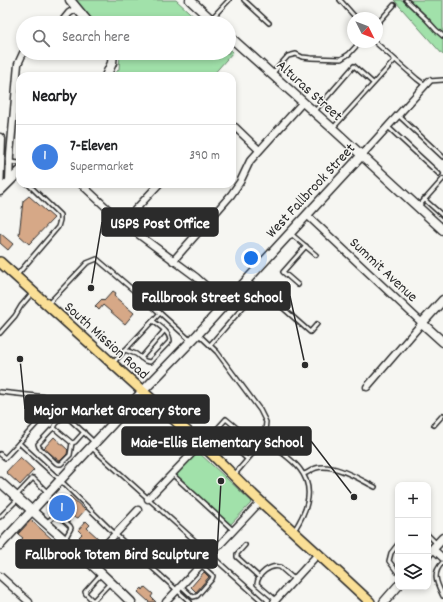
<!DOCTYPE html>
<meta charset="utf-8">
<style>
:root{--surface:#fff;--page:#f6f6f6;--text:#202124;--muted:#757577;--line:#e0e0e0;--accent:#0f766e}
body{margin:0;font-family:Dekko,sans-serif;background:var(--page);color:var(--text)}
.controls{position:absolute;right:12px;bottom:12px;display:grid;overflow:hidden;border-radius:8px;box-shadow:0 2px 6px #0003}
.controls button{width:36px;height:36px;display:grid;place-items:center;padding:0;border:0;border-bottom:1px solid var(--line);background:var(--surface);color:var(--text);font:20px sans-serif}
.compass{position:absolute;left:347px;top:12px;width:36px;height:36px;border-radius:50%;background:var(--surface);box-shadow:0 2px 6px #0003;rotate:132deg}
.you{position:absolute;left:251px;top:258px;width:14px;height:14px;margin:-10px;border:3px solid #fff;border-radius:50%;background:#1a73e8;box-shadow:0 0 0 6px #1a73e833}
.badge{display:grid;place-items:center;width:26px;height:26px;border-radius:50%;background:var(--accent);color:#fff;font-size:13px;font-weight:700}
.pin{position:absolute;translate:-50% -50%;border:2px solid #fff;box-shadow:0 1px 4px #0006}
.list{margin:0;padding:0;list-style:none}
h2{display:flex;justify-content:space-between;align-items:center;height:52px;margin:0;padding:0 16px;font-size:17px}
h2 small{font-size:13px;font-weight:400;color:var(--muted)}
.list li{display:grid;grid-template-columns:26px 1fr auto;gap:12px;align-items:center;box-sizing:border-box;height:64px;padding:0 16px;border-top:1px solid var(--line)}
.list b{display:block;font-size:15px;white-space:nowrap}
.list p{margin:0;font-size:13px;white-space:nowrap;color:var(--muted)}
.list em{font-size:13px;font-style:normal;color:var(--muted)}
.icon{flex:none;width:22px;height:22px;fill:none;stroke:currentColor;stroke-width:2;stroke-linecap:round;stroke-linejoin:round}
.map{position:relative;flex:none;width:443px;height:602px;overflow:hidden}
.search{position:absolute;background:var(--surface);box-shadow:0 2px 6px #0003;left:16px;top:16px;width:220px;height:44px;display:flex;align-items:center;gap:10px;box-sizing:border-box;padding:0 14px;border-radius:22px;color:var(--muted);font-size:15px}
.panel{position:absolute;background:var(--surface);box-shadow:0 2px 6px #0003;left:16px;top:72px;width:220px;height:116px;border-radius:12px}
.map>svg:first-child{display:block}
.green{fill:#a1e1aa;stroke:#66866a}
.building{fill:#d6a887;stroke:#2b2b2b}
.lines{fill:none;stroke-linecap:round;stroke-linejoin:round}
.lane-casing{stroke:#2b2b2b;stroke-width:6}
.street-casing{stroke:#2b2b2b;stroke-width:9}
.secondary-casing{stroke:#2b2b2b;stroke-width:11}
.primary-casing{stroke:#2b2b2b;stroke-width:12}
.lane{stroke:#f6f6f2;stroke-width:3}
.street{stroke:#f6f6f2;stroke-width:6}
.secondary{stroke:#f6f6f2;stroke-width:8}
.primary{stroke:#fadf96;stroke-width:9}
.labels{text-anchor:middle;stroke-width:3;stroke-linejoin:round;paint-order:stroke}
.street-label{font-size:15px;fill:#2b2b2b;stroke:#f6f6f2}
.leader{fill:none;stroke:#2b2b2b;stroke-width:1.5}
.callout-dot{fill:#2b2b2b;stroke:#f6f6f2;stroke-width:1.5}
.callout{fill:#2b2b2b;stroke:#2b2b2b;stroke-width:1.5}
.callout-label{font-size:16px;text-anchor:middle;font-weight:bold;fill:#fff}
</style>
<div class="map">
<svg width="443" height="602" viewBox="0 0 443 602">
<rect width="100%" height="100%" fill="#f6f6f2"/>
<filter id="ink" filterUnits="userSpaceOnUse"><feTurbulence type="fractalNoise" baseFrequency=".025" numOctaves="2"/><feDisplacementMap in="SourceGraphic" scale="8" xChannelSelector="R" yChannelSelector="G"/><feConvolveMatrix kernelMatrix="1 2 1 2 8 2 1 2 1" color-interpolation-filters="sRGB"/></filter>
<g filter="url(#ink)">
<g class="green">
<path d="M75,0H176L201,23H95L89,18Z"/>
<path d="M394,0H443V55Z"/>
<path d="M229,48L233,52L212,76H113L119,69L120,53H229Z"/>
<path d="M197,451L252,502L230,525L175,475Z"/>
</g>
<g class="building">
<path d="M29,196L54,218L29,244L19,235L23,201Z"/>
<path d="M0,233L13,244L8,250L0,243Z"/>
<path d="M113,291L116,293L114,296L134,313L125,324L103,305L99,310L95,306L102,299L104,301Z"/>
<path d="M54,437L68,450L67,454L60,461L58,460L44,448Z"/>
<path d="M20,457L34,470L20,485L6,472Z"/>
<path d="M70,496L85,510L78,518L76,517L75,518L61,506Z"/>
<path d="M31,520L53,540L34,562L16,545L23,538L18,534Z"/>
<path d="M86,521L90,525L87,528L98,538L88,550L85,547L87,544L79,537L82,534L78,530Z"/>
<path d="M204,572L209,577L196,592L191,587Z"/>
<path d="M145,587L153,594L151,597L156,602H149L138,592L142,588L143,590Z"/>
</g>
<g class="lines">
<defs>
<g id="lane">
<path d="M244,0L269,23"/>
<path d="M340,0L356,18"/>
<path d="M406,0L426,19L436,30L443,36"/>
<path d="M212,18L229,0"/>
<path d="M377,24L394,5"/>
<path d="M375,42L417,79L425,85"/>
<path d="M272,74L288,56L296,54L302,57L311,58L341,59L349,54L360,42"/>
<path d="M429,81L443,80"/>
<path d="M314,112L354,66L373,83"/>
<path d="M398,115L443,157"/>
<path d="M388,127L439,174"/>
<path d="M333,128L395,60"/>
<path d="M10,162L20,163"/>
<path d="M424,199L443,216"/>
<path d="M419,206L443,179"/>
<path d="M290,233L316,255"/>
<path d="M17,275L58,227L60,220V215L28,184"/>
<path d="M298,285L283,272L306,246"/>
<path d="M258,290L266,293L310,332L317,324"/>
<path d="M48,304L87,263L97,259L160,313"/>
<path d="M0,333L15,316L21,306L33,292"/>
<path d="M198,334L217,352L260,410L266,422L264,440L235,474"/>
<path d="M210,345L258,290L248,281"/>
<path d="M125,350L136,354L145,361L150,362L170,341C170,332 159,326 153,321"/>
<path d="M141,358L164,331"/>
<path d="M113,363L160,313L190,340"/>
<path d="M0,392L46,397L95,443"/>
<path d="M65,415L56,424L54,428L72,443L75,442L84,432"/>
<path d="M434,425L443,415"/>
<path d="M54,428L51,430L39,443L38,444L39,447L56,463L59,464H61L70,455L72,443"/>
<path d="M264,440C286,456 315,471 307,503C305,513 299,523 294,531"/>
<path d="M19,443L60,480L115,534L190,602"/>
<path d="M234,446L244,434L226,419L216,430L247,459"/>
<path d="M92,448L263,602"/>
<path d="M0,454L5,458L54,405"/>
<path d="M172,474L233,530"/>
<path d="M304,474C308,473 312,469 316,468C334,463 359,479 375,487"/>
<path d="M17,495L33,478L48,493"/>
<path d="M46,498L54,506L56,513L55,516L47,522"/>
<path d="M56,513L70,526L71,528L65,539"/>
<path d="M0,517L18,499"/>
<path d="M428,535L436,543"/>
<path d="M398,544L391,553L389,561L398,573"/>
<path d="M245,545L237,554V557L259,577"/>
<path d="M443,562C431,574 437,583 443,596"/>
<path d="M101,574L85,592L86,594L92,600H94L110,583"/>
<path d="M181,586L193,597L197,596L212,579L213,576L201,565"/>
<path d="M277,601L257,584C258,574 270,564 280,567L295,580"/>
</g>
<g id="street">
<path d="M61,23L69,13L77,8"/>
<path d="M232,126L235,127L259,150"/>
<path d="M0,137L2,139L0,191"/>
<path d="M362,155L429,81"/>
<path d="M9,182L10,155L18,64L23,53"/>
<path d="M81,184L123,223L196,277L226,304"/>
<path d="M307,215L422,323L367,387"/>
<path d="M123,223L159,184"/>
<path d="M173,261L231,195L240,182L250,161L303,102"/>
<path d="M148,499L201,444"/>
<path d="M433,549L443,558"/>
<path d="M89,562L138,510"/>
<path d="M0,576L29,602"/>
<path d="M166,602L261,501"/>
<path d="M274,602L319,553"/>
</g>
<g id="secondary">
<path d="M70,0L89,23"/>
<path d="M190,0L215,23"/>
<path d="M229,36L332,128L443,230"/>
<path d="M106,76L112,63L113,53"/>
<path d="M0,191L20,171"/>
<path d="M443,300L422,323L443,342"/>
<path d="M0,482C44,522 89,560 131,602"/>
<path d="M0,545L143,391L198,334L247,280L362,155"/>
<path d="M428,554L443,538"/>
<path d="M384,602L398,586"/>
</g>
<path id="primary" d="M0,262C67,322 133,383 200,443C221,462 240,483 261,502C297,535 334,568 370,602"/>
</defs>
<use href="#lane" class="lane-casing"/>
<use href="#street" class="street-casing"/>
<use href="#secondary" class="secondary-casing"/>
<use href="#primary" class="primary-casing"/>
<use href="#lane" class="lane"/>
<use href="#street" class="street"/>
<use href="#secondary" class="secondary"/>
<use href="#primary" class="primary"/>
</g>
</g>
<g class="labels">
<g class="street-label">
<text transform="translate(310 90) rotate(42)" y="5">Alturas Street</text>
<text transform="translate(310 190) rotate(-47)" y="5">West Fallbrook Street</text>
<text transform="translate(384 269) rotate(43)" y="5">Summit Avenue</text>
<text transform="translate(107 340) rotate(42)" y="5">South Mission Road</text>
</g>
</g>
<path class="leader" d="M91 288L102 222M305 365L290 296M20 359L25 409M354 497L311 441M221 481L217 554"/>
<g class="callout-dot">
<circle cx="91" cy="288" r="4"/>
<circle cx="305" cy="365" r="4"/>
<circle cx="20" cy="359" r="4"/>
<circle cx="354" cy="497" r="4"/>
<circle cx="221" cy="481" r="4"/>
</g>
<g class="callout">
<rect x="102" y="208" width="116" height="28" rx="4"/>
<rect x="133" y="282" width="157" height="28" rx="4"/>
<rect x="25" y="395" width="184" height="28" rx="4"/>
<rect x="122" y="427" width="189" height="28" rx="4"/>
<rect x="16" y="540" width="201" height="28" rx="4"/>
</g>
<g class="callout-label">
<text x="160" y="228">USPS Post Office</text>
<text x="212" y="302">Fallbrook Street School</text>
<text x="117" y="415">Major Market Grocery Store</text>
<text x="217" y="447">Maie-Ellis Elementary School</text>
<text x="117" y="559">Fallbrook Totem Bird Sculpture</text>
</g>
</svg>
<div class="controls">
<button>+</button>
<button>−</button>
<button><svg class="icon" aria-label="layers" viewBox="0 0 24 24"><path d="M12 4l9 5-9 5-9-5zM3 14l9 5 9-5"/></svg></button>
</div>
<svg class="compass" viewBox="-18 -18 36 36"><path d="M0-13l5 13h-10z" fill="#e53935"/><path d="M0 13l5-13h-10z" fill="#757577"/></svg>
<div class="you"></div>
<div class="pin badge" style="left:62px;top:508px;background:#3f7fe0">1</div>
<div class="search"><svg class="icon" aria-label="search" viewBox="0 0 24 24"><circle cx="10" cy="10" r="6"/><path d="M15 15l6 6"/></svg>Search here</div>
<section class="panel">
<h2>Nearby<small></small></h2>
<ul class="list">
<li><span class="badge" style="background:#3f7fe0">1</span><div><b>7-Eleven</b><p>Supermarket</p></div><em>390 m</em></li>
</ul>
</section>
</div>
